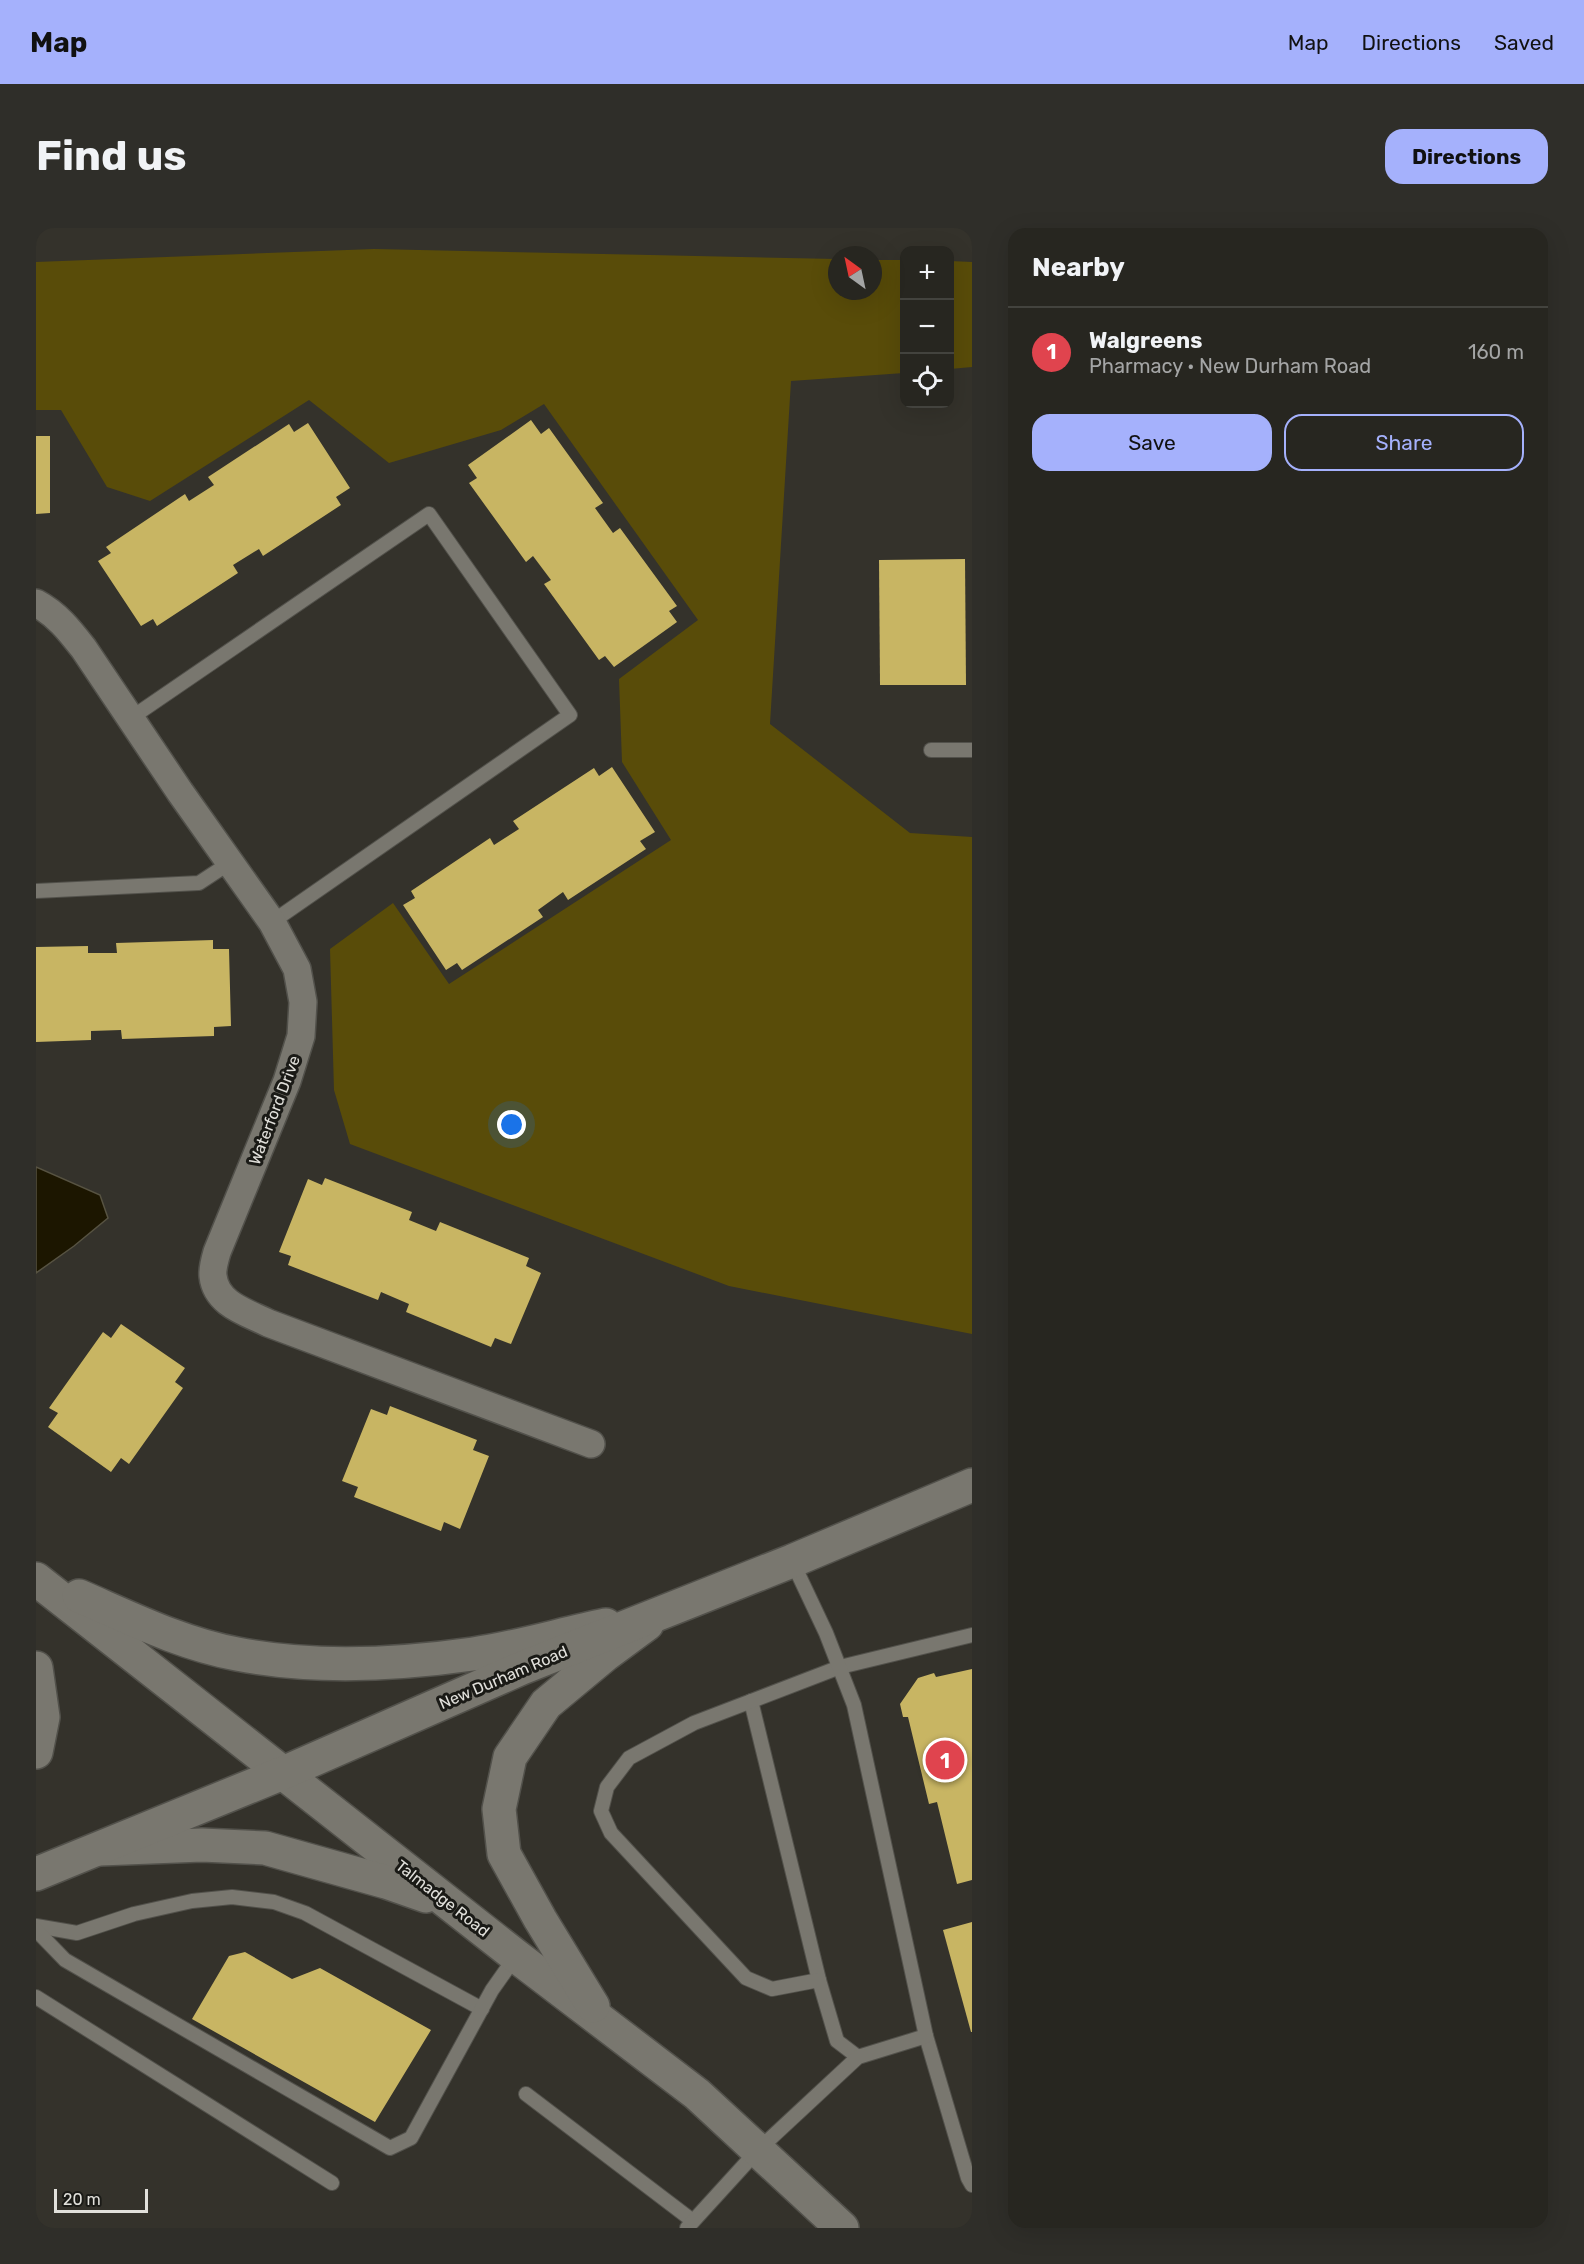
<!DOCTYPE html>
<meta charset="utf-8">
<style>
:root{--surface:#272620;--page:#2f2e29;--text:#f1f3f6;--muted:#a4a5a5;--line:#43433e;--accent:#a5b1fc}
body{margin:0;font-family:Rubik,sans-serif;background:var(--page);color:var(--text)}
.controls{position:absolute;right:18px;top:18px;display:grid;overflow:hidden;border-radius:12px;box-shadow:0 6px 24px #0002}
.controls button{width:54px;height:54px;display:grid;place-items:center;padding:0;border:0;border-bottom:2px solid var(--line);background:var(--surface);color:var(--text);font:30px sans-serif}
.compass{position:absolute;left:792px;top:18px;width:54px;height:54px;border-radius:50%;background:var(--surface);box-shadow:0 6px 24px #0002;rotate:327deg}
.scale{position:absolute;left:18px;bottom:15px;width:94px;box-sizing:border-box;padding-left:6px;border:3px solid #e1e0db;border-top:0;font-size:16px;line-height:21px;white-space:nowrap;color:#e1e0db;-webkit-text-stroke:4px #1a1a16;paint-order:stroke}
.you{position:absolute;left:476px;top:897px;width:21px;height:21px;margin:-15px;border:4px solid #fff;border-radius:50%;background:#1a73e8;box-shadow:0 0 0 9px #1a73e833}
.badge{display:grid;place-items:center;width:39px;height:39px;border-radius:50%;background:var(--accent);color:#fff;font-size:20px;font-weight:700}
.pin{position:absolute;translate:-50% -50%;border:3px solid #fff;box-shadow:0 2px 6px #0006}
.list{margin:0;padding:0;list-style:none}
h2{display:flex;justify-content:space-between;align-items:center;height:78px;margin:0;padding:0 24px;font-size:26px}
h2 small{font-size:20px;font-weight:400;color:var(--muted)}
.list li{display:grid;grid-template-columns:39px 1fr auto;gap:18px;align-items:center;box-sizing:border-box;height:90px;padding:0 24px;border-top:2px solid var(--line)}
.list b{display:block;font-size:22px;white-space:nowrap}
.list p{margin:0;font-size:20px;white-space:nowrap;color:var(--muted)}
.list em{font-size:20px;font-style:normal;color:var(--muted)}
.actions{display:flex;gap:12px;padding:18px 24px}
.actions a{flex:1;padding:14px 0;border:2px solid var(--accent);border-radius:18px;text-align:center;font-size:21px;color:var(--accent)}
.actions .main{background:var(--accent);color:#111}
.icon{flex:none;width:33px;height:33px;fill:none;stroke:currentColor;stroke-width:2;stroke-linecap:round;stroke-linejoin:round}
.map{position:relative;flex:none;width:936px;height:2000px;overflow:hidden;border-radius:18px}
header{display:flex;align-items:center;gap:36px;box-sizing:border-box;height:84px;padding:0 30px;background:var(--accent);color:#111}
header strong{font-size:28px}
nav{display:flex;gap:33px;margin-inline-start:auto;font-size:21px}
.intro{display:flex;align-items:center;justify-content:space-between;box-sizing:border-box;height:144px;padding:0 36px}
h1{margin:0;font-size:42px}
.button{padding:15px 27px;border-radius:18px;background:var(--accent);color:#111;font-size:21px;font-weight:700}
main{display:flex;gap:36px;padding:0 36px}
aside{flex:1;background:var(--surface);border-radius:18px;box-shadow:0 6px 24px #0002}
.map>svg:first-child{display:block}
.green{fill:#594c09}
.water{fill:#1c1600;stroke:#575342;stroke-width:1.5}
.building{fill:#c8b563}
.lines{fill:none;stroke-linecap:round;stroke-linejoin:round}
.service-casing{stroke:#52514b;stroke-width:16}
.minor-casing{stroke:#52514b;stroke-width:30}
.tertiary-casing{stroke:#52514b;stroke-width:36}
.secondary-casing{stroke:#52514b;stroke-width:36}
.service{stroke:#79776f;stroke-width:14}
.minor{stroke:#79776f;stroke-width:27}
.tertiary{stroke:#79776f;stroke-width:33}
.secondary{stroke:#79776f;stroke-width:33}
.labels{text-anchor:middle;stroke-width:6;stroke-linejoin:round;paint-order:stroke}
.street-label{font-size:16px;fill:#e1e0db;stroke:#1a1a16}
</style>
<header>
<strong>Map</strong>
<nav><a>Map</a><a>Directions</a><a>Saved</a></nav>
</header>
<div class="intro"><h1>Find us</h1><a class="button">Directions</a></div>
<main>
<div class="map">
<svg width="936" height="2000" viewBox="0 0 936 2000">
<rect width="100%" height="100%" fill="#34322b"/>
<g class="green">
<path d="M338,21L801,31V63H837V32H868V145L755,153L734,496L874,605L936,609V1106L693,1058L314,916L298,862L294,721L357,675L413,756L635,612L586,534L583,451L662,392L508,176L465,202L353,235L273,172L114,273L71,259L25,182H0V34Z"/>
<path d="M914,33L936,34V139L914,141Z"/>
</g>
<path class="water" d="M0,939L64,967L72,990L38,1018L0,1045Z"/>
<g class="building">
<path d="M495,192L505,206L513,200L567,275L559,280L577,305L584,300L641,378L633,383L641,394L578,439L569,428L563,432L508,356L515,352L497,328L490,334L433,255L441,250L432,237Z"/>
<path d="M272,195L314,260L300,269L305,277L227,328L223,321L197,337L202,345L121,398L117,391L105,398L62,333L75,325L70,319L149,266L153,273L178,257L172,249L253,196L258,204Z"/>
<path d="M0,208H14V285L0,286Z"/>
<path d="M929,331L930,457H844L843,332Z"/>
<path d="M576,539L619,604L604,613L610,621L532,672L527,664L502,682L507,689L426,742L421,735L410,742L367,677L379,670L375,663L454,610L458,617L483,601L477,593L558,540L563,548Z"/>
<path d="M177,712V721H193L195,798L178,799V808L86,811L85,802L55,803V812L0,814V719L52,718V725H81L80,715Z"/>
<path d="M289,950L376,984L373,992L400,1003L404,994L493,1030L490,1038L505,1045L475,1116L459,1110L455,1119L370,1084L373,1076L345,1064L342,1072L252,1037L255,1028L243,1024L272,951L286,957Z"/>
<path d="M85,1096L149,1140L139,1154L147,1160L93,1236L85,1230L75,1244L12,1199L22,1185L13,1180L67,1104L75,1110Z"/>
<path d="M354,1178L441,1212L437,1222L453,1228L424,1301L408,1294L405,1303L318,1269L322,1259L306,1253L335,1181L351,1187Z"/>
<path d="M936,1441V1652L921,1656L901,1574L893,1576L872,1489H867L864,1476L882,1450L898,1445L900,1449Z"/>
<path d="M936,1694V1804H935L907,1702Z"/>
<path d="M209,1724L256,1751L284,1740L395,1802L339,1894L156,1791L193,1728Z"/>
</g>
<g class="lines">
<defs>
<g id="service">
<path d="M95,490L393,286L534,487L236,694"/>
<path d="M895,522H936"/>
<path d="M0,663L163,655L195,634"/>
<path d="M715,1473L783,1752"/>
<path d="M0,1698L41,1705L98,1686L156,1673L196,1669L238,1674L269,1685L446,1781"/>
<path d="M0,1702L29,1732L354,1920L375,1910L456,1762L480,1728"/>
<path d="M0,1769L296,1955"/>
<path d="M890,1808L932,1950L936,1957"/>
<path d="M822,1829L801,1813L783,1752L736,1761L710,1750L575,1605L565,1583L571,1559L593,1530L658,1495L804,1439L936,1407"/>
<path d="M490,1866L657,1993"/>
<path d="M651,2000L722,1922L822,1829L890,1808L818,1477L790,1405L756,1333"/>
</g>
<path id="minor" d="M0,375C21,386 34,403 48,421L144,564L236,694L261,741L267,774L265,808L251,853L181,1024C179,1031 176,1041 177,1048C180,1076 210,1084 232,1095L555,1216"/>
<g id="tertiary">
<path d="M0,1351L480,1728L661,1866L806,2000"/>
<path d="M43,1368C94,1390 146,1416 201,1426C278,1441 359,1437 437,1426C481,1420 526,1406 570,1397"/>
<path d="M0,1440L7,1489L0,1524"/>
<path d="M64,1621L166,1617L229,1620L350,1654L390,1668"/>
<path d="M557,1778L504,1691L468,1626L463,1581L474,1529L510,1476L569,1427L611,1396"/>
</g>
<path id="secondary" d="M0,1646L247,1545L486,1440L756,1333L936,1257"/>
</defs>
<use href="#service" class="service-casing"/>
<use href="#minor" class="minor-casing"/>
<use href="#tertiary" class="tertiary-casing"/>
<use href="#secondary" class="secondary-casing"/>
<use href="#service" class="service"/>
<use href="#minor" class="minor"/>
<use href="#tertiary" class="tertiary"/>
<use href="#secondary" class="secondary"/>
</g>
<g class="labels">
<g class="street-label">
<text transform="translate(238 882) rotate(-69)" y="6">Waterford Drive</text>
<text transform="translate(467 1449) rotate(-23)" y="6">New Durham Road</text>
<text transform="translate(407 1670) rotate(38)" y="6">Talmadge Road</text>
</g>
</g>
</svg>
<div class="controls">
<button>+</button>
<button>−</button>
<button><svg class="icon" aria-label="locate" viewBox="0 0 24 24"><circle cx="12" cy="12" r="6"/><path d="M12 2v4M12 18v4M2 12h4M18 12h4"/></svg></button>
</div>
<svg class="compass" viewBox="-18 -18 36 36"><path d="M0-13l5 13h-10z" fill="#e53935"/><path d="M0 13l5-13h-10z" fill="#a4a5a5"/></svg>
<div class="scale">20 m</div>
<div class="you"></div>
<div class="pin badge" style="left:909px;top:1532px;background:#e0444e">1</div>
</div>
<aside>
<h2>Nearby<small></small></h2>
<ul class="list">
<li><span class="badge" style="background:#e0444e">1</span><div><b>Walgreens</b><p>Pharmacy · New Durham Road</p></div><em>160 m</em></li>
</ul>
<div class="actions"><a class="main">Save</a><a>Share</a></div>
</aside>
</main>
